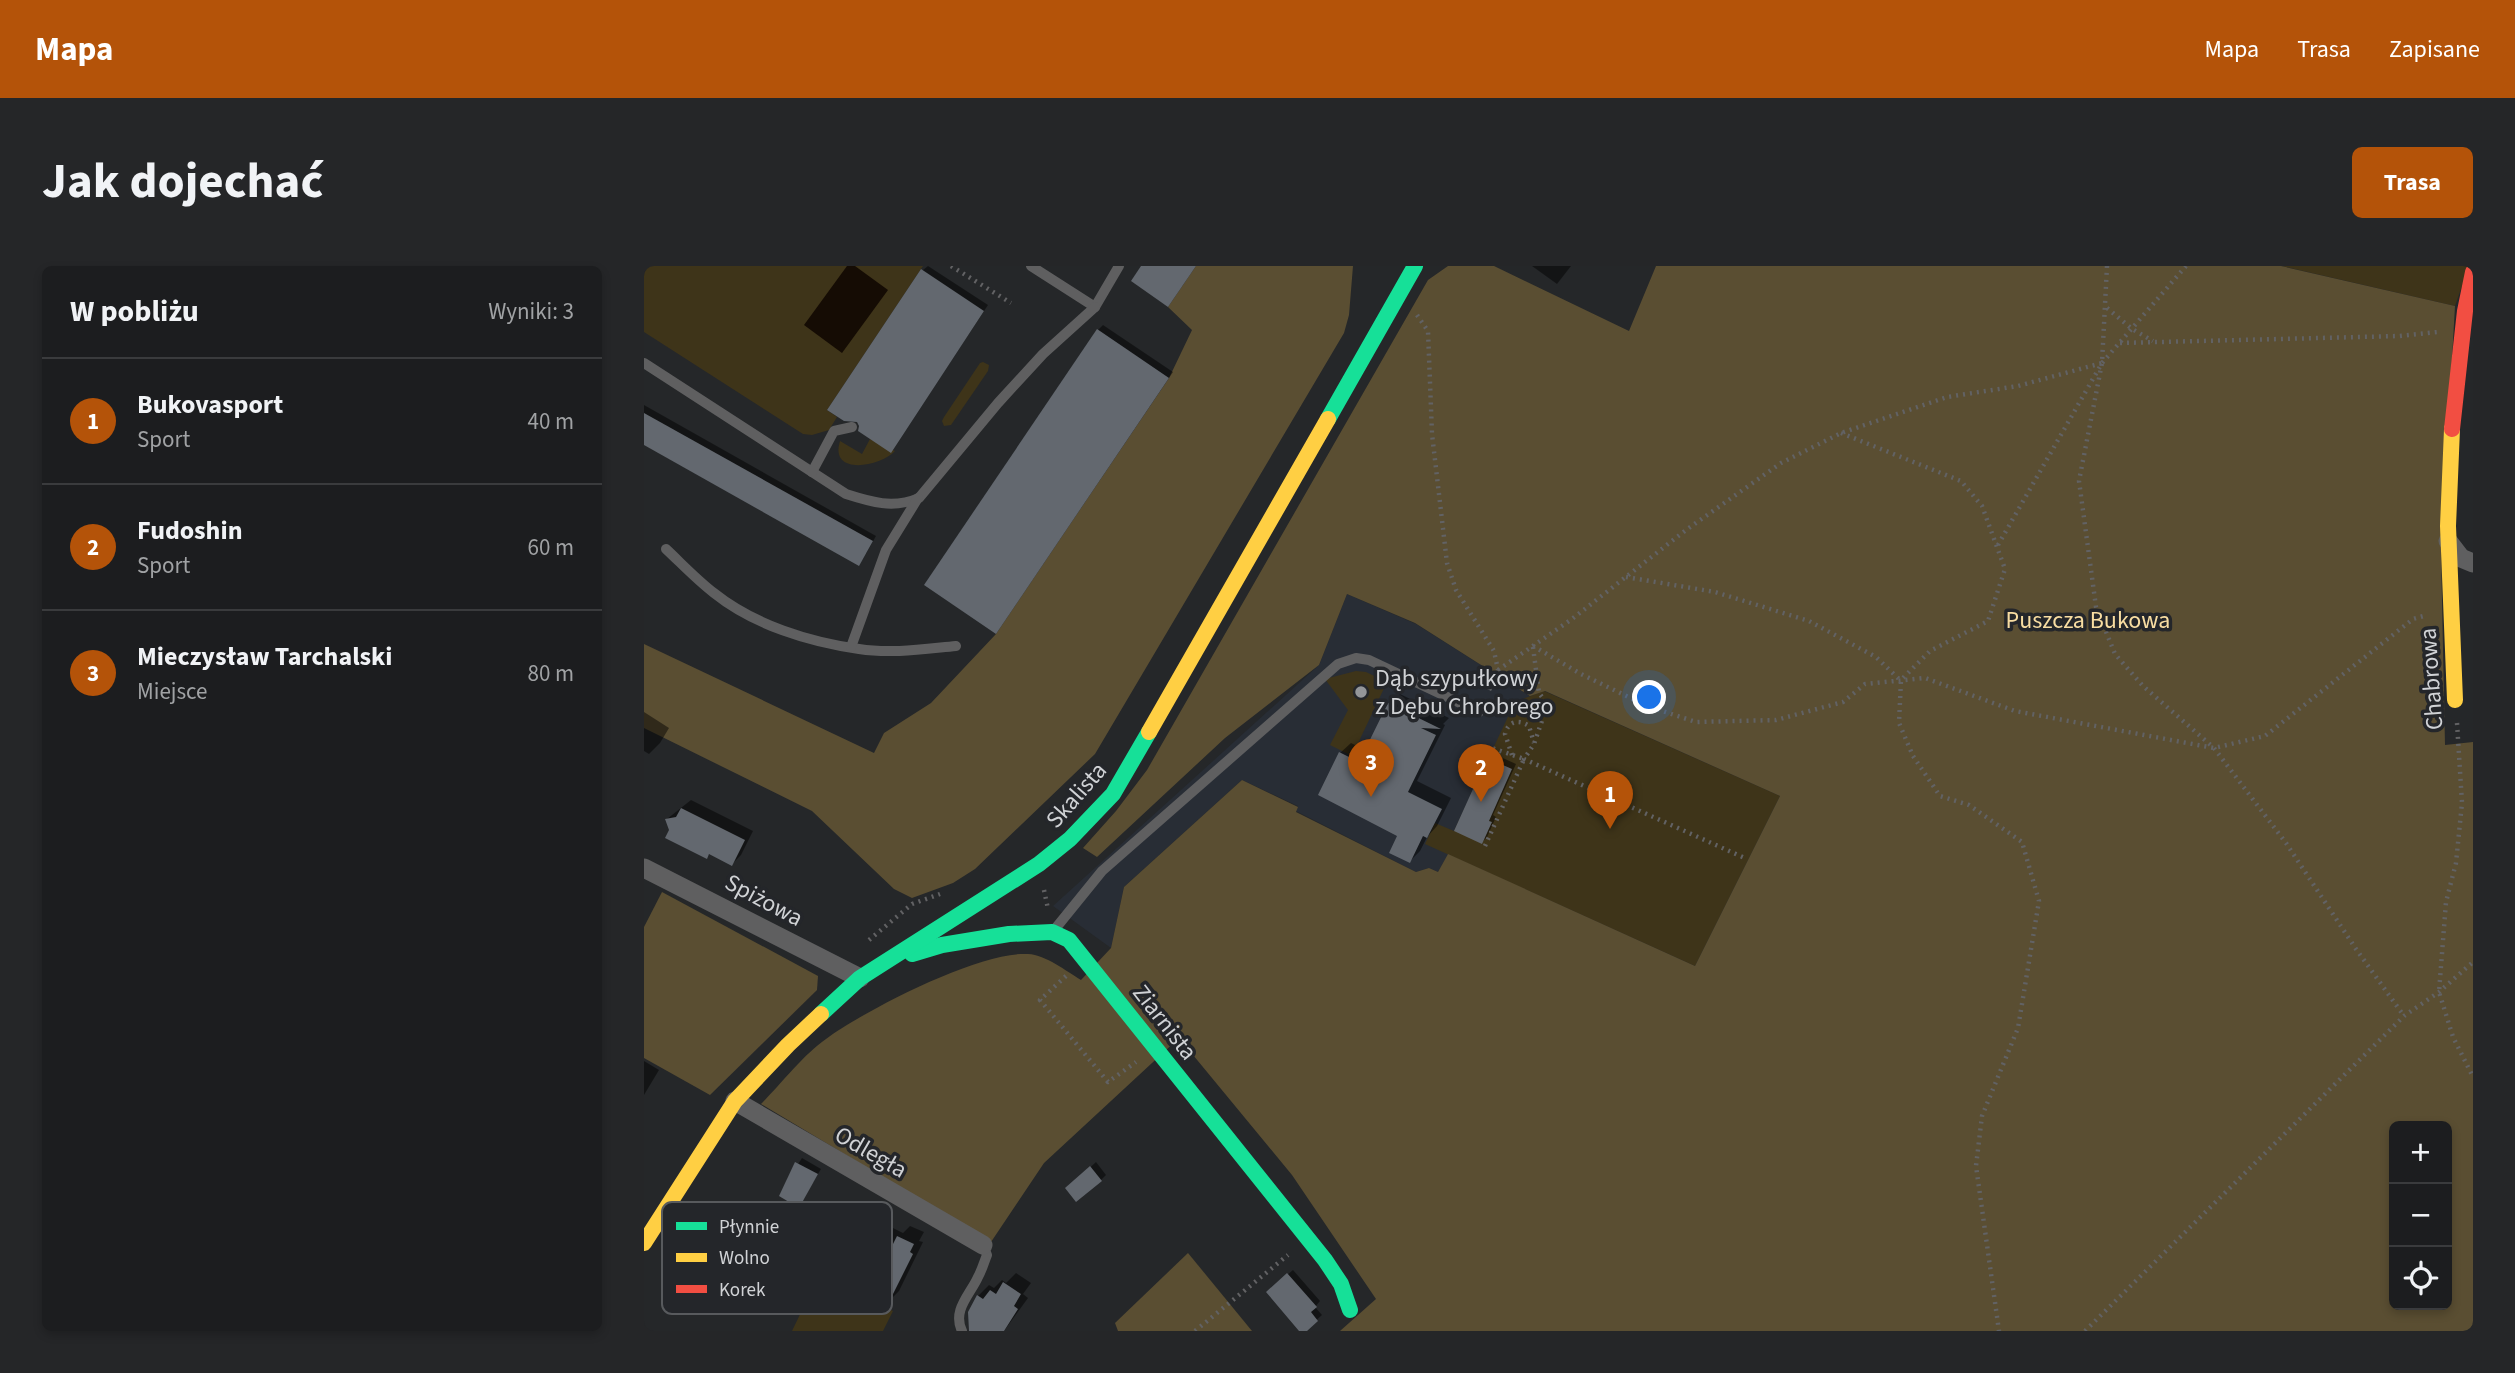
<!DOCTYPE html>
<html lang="pl">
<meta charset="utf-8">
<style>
:root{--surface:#1c1d1f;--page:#252628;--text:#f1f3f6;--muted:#a0a2a4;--line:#3a3b3d;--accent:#b45309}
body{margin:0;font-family:"Source Sans 3",sans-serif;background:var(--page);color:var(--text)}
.controls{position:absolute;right:21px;bottom:21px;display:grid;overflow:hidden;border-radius:10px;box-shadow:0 4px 10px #0003}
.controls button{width:63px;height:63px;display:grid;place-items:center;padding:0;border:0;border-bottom:2px solid var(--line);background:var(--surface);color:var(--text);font:35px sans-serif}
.you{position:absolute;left:1006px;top:432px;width:24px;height:24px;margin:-18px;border:5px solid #fff;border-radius:50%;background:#1a73e8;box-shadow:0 0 0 10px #1a73e833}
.badge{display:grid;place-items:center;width:46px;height:46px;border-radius:50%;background:var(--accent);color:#fff;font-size:23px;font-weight:700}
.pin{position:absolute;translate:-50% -58px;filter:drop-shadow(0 2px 4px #0008)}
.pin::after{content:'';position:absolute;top:37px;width:24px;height:21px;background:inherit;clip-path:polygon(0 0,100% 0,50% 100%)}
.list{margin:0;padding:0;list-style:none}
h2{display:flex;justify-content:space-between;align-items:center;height:91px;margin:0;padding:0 28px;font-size:30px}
h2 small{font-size:23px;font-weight:400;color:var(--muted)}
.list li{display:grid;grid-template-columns:46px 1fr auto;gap:21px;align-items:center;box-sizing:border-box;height:126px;padding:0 28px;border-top:2px solid var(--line)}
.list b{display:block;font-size:26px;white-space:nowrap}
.list p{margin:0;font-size:23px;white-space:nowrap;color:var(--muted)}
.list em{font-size:23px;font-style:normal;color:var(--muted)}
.icon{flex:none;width:38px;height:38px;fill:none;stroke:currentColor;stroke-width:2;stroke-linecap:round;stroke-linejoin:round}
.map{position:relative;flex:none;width:1829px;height:1065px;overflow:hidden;border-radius:10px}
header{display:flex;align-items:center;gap:42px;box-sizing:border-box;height:98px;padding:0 35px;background:var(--accent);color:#fff}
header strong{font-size:33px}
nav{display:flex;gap:38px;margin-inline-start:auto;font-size:24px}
.intro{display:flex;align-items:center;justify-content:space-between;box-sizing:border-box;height:168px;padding:0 42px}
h1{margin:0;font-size:49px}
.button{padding:18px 32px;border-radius:10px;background:var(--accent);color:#fff;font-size:24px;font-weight:700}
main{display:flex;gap:42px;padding:0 42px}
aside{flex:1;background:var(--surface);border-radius:10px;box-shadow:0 4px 10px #0003}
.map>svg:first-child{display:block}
.built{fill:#282d35}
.green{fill:#3e3419}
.forest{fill:#5a4e32;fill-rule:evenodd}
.water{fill:#150c04}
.shadow{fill:#0007}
.building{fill:#63686f}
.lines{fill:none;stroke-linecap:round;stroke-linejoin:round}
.path{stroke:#626264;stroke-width:4.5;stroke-dasharray:2 5;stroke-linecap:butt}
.lane{stroke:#5f5f60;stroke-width:10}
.street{stroke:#5f5f60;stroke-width:19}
.fast{stroke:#16e098;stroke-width:16}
.slow{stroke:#ffcf43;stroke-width:16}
.jam{stroke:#f24e42;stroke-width:16}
.poi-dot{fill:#949699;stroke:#24262a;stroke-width:2.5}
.labels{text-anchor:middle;stroke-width:7;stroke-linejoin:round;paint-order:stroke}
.park-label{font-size:24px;fill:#f8dda2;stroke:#24262a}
.poi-label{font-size:24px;fill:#d0d2d5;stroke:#24262a;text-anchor:start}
.street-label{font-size:24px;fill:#d0d2d5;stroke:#24262a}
.key{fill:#24262a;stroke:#585a5d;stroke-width:2}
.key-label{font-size:19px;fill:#d0d2d5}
</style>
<header>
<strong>Mapa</strong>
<nav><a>Mapa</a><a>Trasa</a><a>Zapisane</a></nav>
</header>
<div class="intro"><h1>Jak dojechać</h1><a class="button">Trasa</a></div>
<main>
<aside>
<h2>W pobliżu<small>Wyniki: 3</small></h2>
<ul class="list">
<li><span class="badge">1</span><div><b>Bukovasport</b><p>Sport</p></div><em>40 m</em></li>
<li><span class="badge">2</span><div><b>Fudoshin</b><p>Sport</p></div><em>60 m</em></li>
<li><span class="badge">3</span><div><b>Mieczysław Tarchalski</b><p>Miejsce</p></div><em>80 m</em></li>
</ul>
</aside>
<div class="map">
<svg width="1829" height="1065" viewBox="0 0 1829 1065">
<rect width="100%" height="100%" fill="#252729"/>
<path class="built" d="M703,328L772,358L886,430L900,425L794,606L785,602L772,606L652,545L654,540L598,514L480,621L467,682L409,640L675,399Z"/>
<g class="green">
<path d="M0,0H279L183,144L193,151L185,164L168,169L159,168L0,66Z"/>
<path d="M1638,0H1825L1811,40Z"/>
<path d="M339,96L345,99L344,105L307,159L300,160L298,155L300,151L336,97Z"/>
<path d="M226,173L251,185C236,201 185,210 196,175L218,188Z"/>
<path d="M712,405L722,406L743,416L708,490L686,479L704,444L681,413Z"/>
<path d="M900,425L1136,530L1051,700L781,578L791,557L810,565L871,436Z"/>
<path d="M175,1009L249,1045L239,1065H148Z"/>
</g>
<g class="forest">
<path d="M552,0H709L705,49L700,67L451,488L331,603L309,617L268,632L250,623L168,545L0,462V378L230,487L240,467L287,437L352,368L525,112L548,64L524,41Z"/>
<path d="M804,0H850L985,65L1012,0H1637L1811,40L1797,286L1801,479L1829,476V1065H696L732,1033L648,909L535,772L400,897L347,976L117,838C137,818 160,788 182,773C221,744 336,685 384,688C402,689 422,705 437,714L467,682L480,621L598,514L654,541L652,546L772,606L785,602L794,606L804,588L1051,700L1136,530L901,425L886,430L771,357L703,328L675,399L581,472L453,591L439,582L472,545L503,504L784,14ZM1750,860H1803V1039H1750Z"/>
<path d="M18,626L174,710L173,724L66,829L0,792V661Z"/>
<path d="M544,987L608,1065H474L471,1057Z"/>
</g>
<path class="water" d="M203,0H211L244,24L198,87L160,59Z"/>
<g class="shadow">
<path d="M284,0L344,39L251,179L279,4Z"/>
<path d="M888,0H927L913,18Z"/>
<path d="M459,59L529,106L356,361L454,64Z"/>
<path d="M0,139L232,270L219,293L214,298L0,177Z"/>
<path d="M756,428L805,452L799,458L801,459L773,515L807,532L793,560L783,571L776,585L766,595L755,569L696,487L707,477L723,485L746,438Z"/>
<path d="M0,446L25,462L16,477L5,488L0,485Z"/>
<path d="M850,488L872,498L849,549L852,551L843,571L838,576L845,493Z"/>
<path d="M47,534L109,565L97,589L88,598L66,587L62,591L27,564L23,553Z"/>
<path d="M0,795L15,804L0,829Z"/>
<path d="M158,892L177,903L155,939L142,917Z"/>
<path d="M452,896L462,909L457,914L424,922Z"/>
<path d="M266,960L280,966L275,975L279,976L255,1025L244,1036L229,1010L238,973L249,962L259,967Z"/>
<path d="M649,1004L676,1035L671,1041L678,1049L660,1065H657L629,1021Z"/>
<path d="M372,1007L387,1017L379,1028L384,1032L360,1065H342L334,1030L345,1019L350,1022L358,1014L362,1017Z"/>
</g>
<g class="building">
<path d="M497,0H552L524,41L487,15Z"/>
<path d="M277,3L340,45L247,187L214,165L215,160L213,156L200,155L183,144Z"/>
<path d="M453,63L525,112L352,368L280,319Z"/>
<path d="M0,147L229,275L215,300L0,179Z"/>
<path d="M744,437L797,463L777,462L792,469L764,526L798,543L783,572L779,570L766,597L745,587L753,570L674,529L695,486L715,496Z"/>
<path d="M843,492L868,503L845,555L848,556L838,578L810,565Z"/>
<path d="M37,542L101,574L88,600L65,588L63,593L21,572L25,564L21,553L32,551Z"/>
<path d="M151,896L174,908L155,942L135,930Z"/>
<path d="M446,900L458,915L432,936L421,922Z"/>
<path d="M253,970L270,978L266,986L269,988L244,1038L219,1026L227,1010L220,1007L237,972L249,978Z"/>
<path d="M643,1007L673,1041L667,1046L674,1055L663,1065H655L622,1026Z"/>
<path d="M359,1016L377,1028L370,1040L374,1043L360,1065H325L324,1046L333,1029L339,1033L346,1024L352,1028Z"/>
</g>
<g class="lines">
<g class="path">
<path d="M307,0L367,37"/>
<path d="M1463,0L1458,97L1435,215L1452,341L1471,388L1499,420L1570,482L1642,577L1712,683L1760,750"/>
<path d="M1463,42L1488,63L1509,75"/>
<path d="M773,49L784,65L788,168L803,297L812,324L850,385L854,404L845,424"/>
<path d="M1476,77L1755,70L1794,66"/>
<path d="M1197,167L1317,215L1338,240L1361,303L1344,355L1286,385L1257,414L1255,457L1269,490L1296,530L1325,539L1378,576L1395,635L1374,762L1338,850L1332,900L1355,1065"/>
<path d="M1354,279L1458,97L1542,0"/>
<path d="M982,311L1071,326L1165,355L1232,391L1256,414"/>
<path d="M889,380L937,408L1003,440L1052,456L1132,454L1199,436L1221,418L1281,412L1371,445L1570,482L1621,470L1769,353L1783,349"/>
<path d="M889,381L895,427L901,435V446L890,478L880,493L1103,593"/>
<path d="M854,404L928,353L1042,264L1137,197L1197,167L1303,131L1374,120L1458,97"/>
<path d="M1813,457L1818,537L1812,597L1802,636L1795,726L1809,771L1829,811"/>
<path d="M868,489L861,468C864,455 875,453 885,460L890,477"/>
<path d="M841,580L880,493L848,482"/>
<path d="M400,624L404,643"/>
<path d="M225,674L268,638L296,628"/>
<path d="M422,710L396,734L464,816L492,796"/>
<path d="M551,1065L644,989"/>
<path d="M1441,1065L1760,750L1795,726L1829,696"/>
</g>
<g class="lane">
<path d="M387,0L451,41L475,0"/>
<path d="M0,97L202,228C227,236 249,243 275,232L354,137L399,88L451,41"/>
<path d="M168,206L190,165L208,161"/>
<path d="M22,283C38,298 53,314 70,327C110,359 165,376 215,383C247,388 280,383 312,380"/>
<path d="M207,381L242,284L274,232"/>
<path d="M411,663L458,605L694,398L712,392L725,394L835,446"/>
<path d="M318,1065C308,1044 326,1029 334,1011C338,1004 340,996 343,989L339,979"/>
</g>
<g class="street">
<path d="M1804,275L1817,292L1829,297"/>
<path d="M0,602L216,712"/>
<path d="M91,835L339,979"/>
</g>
<g class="fast">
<path d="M684,153L771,0"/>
<path d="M268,688L298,679L365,668L408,666L425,674L681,994L697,1018L706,1044"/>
<path d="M177,748L216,712L395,598L426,573L469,528L505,466"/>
</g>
<g class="slow">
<path d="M1808,163L1804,260L1811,434"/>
<path d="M505,466L684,153"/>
<path d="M0,977L91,835L144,779L177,748"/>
</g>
<path class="jam" d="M1808,163L1821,45L1829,6"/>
</g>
<circle class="poi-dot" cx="717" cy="426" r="7"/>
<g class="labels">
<g class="park-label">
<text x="1444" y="362">Puszcza Bukowa</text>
</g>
<g class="poi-label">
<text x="731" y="420">Dąb szypułkowy<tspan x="731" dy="28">z Dębu Chrobrego</tspan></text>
</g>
<g class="street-label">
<text transform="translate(1787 413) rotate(-94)" y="8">Chabrowa</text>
<text transform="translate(432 529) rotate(-49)" y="8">Skalista</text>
<text transform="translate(120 634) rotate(28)" y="8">Spiżowa</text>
<text transform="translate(521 756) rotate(52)" y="8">Ziarnista</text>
<text transform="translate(227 886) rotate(30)" y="8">Odległa</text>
</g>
</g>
<rect x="18" y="936" width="230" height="112" rx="10" class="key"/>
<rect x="32" y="956" width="31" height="8" fill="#16e098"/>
<rect x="32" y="987" width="31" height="9" fill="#ffcf43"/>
<rect x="32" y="1019" width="31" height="8" fill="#f24e42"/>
<g class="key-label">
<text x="75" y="967">Płynnie</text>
<text x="75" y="998">Wolno</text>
<text x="75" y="1030">Korek</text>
</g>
</svg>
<div class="controls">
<button>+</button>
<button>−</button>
<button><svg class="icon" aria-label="locate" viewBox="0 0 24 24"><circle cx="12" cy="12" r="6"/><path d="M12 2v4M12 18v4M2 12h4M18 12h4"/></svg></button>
</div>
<div class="you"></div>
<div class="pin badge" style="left:966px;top:563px">1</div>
<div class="pin badge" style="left:837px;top:536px">2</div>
<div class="pin badge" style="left:727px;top:531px">3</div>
</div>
</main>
